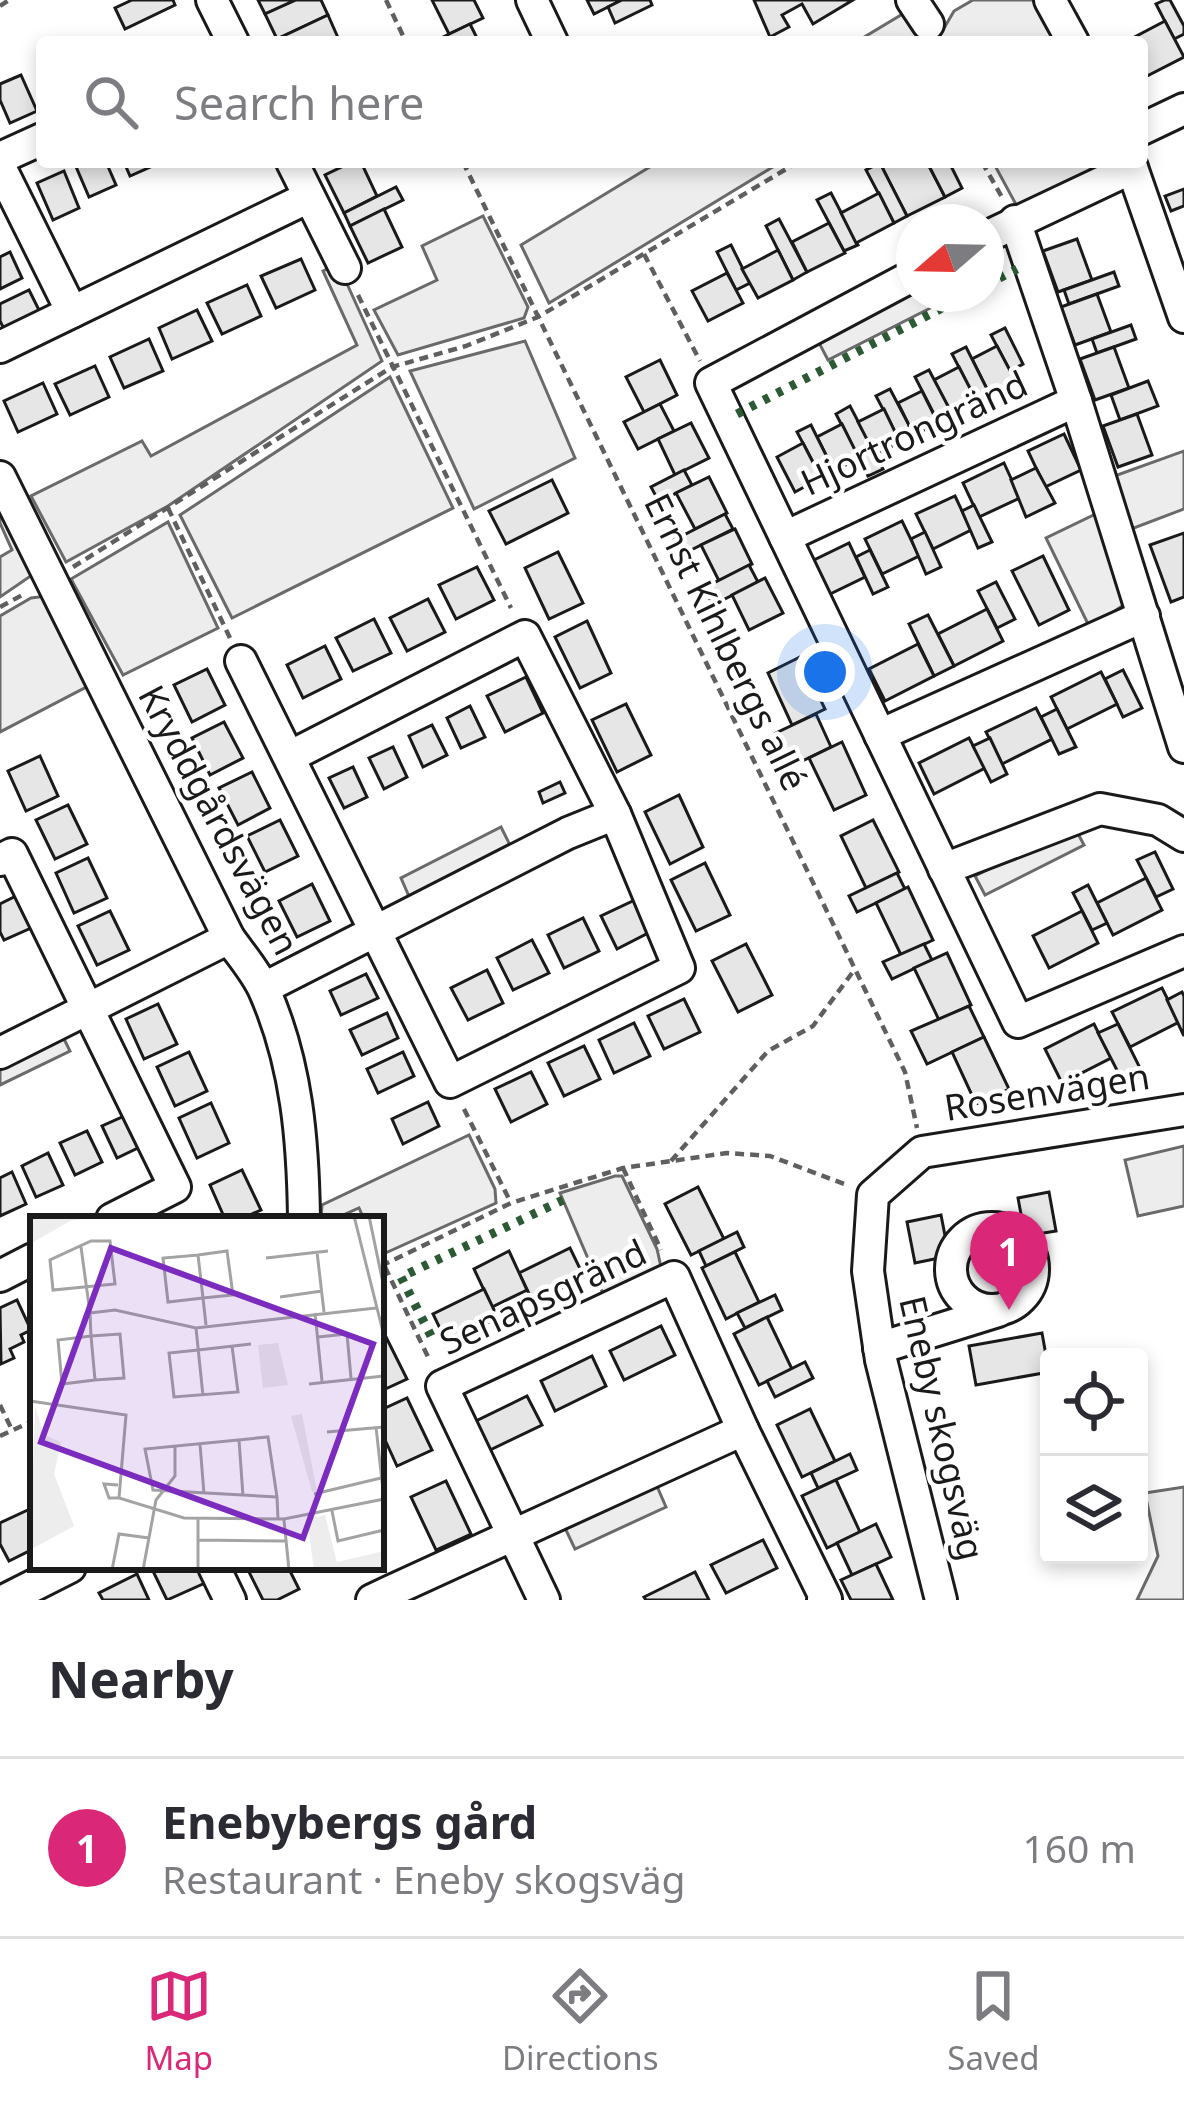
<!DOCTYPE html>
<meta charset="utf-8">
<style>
:root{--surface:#fff;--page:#f2f2f3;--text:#2b2b33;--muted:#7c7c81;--line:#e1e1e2;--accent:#db2777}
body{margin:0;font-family:"Noto Sans",sans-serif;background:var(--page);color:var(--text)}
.controls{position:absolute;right:36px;bottom:36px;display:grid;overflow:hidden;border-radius:12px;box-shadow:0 6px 18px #0003}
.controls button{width:108px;height:108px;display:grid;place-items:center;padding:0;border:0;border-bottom:3px solid var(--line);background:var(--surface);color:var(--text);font:60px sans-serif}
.compass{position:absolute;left:896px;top:204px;width:108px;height:108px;border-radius:50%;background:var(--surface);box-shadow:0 6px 18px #0003;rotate:250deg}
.you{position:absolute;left:825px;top:672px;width:42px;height:42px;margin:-30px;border:9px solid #fff;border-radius:50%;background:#1a73e8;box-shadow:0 0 0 18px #1a73e833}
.badge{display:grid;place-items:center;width:78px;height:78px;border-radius:50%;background:var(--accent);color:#fff;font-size:39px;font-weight:700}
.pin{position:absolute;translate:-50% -99px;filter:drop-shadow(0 3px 6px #0008)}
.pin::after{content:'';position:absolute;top:63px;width:42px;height:36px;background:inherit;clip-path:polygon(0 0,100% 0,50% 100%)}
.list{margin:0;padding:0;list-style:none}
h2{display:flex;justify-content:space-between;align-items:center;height:156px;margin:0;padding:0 48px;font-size:51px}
h2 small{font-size:39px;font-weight:400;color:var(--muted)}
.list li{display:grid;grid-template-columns:78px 1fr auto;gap:36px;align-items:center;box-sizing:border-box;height:180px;padding:0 48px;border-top:3px solid var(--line)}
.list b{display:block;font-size:45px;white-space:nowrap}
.list p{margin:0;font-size:39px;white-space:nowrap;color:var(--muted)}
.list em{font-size:39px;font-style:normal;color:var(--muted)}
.icon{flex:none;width:66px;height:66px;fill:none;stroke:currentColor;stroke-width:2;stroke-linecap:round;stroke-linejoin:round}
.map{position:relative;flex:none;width:1184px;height:1600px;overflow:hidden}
.search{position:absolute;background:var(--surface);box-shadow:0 6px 18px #0003;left:36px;right:36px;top:36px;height:132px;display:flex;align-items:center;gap:30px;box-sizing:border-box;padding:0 42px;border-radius:12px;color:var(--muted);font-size:45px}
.sheet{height:336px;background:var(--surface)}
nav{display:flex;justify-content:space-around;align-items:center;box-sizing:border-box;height:168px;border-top:3px solid var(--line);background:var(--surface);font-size:33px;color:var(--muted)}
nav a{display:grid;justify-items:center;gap:6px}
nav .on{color:var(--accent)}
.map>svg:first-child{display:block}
.built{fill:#ededed;stroke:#6a6a6a;stroke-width:3}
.building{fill:#e6e6e6;stroke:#1a1a1a;stroke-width:3}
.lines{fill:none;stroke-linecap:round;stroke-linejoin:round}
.minor-casing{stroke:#1a1a1a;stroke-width:36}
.path{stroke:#5f5f5f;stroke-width:4.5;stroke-dasharray:9 6;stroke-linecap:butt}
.minor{stroke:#fff;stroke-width:30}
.hedge{stroke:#2b5a34;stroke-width:9;stroke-dasharray:6 9;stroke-linecap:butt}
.labels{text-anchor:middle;stroke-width:9;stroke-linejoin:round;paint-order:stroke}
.street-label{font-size:36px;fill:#1a1a1a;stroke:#fff}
.inset-road{fill:none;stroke:#a3a3a3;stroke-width:3}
.view{fill:#7b2cbf;fill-opacity:0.15;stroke:#7b2cbf;stroke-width:6}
.inset-edge{fill:none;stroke:#1a1a1a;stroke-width:6}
</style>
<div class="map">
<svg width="1184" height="1600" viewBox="0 0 1184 1600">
<rect width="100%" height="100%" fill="#fff"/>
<g class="built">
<path d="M973,0H1033L1058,42H936L954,11Z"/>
<path d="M906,12L918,28L920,42H856Z"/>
<path d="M658,162H781L549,303L521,245Z"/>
<path d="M993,162H1097L1081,179L1019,210Z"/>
<path d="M483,216L528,307L524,318L398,355L374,310L437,280L422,246Z"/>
<path d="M338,264L382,361L168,506L66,562L31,496L142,441L151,456L357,345L323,271Z"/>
<path d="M914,291L958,294L828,360L818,341Z"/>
<path d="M525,341L575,458L474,509L410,371Z"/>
<path d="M390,377L453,508L232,618L180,515Z"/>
<path d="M1184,451V509L1126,531L1109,478Z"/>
<path d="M0,498L35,573L0,597V557L12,550L0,523Z"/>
<path d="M1104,510L1125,604L1090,628L1046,538Z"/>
<path d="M168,522L218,628L123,675L71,579Z"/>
<path d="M47,596L92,684L0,732V616L31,598Z"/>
<path d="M1074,826L1084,845L985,895L975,876Z"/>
<path d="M501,827L513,851L411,901L401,878Z"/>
<path d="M61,1033L70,1051L0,1085V1063Z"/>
<path d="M469,1135L495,1189L496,1203L381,1255V1219H364L359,1208L334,1219H321L322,1205Z"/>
<path d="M1184,1146V1206L1138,1216L1125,1160Z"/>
<path d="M615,1176H622L657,1249L661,1267L604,1296L560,1193Z"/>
<path d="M656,1484L666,1507L575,1549L564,1526Z"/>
<path d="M1184,1487V1600H1137L1158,1556L1145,1493Z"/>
</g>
<g class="building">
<path d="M132,0H173L175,5L125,29L115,8Z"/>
<path d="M258,0H296L265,14Z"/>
<path d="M296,0H321L328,15L277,39L265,14Z"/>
<path d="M432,0H474L483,18L449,34Z"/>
<path d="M587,0H622L594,14Z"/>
<path d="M622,0H650L652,5L615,23L608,7Z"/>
<path d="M754,0H853L813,24L802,4L782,15L789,27L770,37Z"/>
<path d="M1165,0H1170L1184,26V34L1174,39L1156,4Z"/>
<path d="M328,15L339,40L278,42L277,39Z"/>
<path d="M1165,21L1184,57L1147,76L1142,67V42L1129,40Z"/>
<path d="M470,24L478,40L435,42V41Z"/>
<path d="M21,75L37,111L10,123L0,100V84Z"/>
<path d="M74,162H106L116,185L89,197Z"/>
<path d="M124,162H156L157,164L130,176Z"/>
<path d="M352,162H361L377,196L344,213L325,175Z"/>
<path d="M895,162H927L945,197L907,216L882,168Z"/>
<path d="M927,162H949L962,188L945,197Z"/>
<path d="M880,163L907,216L894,223L866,170Z"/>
<path d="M64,171L79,208L53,220L37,183Z"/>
<path d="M396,187L403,200L350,226L344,213Z"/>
<path d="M1184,189V206L1171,211L1165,196Z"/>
<path d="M831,193L858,245L844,251L817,200Z"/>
<path d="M879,193L894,223L856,243L841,213Z"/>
<path d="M384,209L402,247L368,263L350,226Z"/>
<path d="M779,219L807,272L793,280L766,226Z"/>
<path d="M829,223L845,253L807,272L792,242Z"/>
<path d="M1077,239L1092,280L1058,292L1043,251Z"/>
<path d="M731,245L750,283L736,290L717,252Z"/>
<path d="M778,250L793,280L758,298L742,269Z"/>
<path d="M10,252L22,278L0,289V257Z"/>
<path d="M301,259L315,290L276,308L261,276Z"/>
<path d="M1114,272L1119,286L1069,304L1064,290Z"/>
<path d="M727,273L743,303L708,321L692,291Z"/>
<path d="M247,285L261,316L222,334L207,303Z"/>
<path d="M29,290L42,316L6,333L0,321V304Z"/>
<path d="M1097,294L1111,332L1075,345L1061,307Z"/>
<path d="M197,310L212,341L172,359L159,328Z"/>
<path d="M1131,325L1136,339L1097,353L1092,339Z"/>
<path d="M1005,328L1023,364L1010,371L991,335Z"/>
<path d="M149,339L163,371L124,388L110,357Z"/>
<path d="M997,346L1015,380L989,393L972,359Z"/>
<path d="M966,347L989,393L976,400L952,354Z"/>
<path d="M1114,347L1129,388L1095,400L1080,359Z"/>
<path d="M660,360L677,395L644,412L626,377Z"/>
<path d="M95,366L109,397L70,415L55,384Z"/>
<path d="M959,367L976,400L951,413L934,380Z"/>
<path d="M929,370L949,408L935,416L915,377Z"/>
<path d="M1148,381L1158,406L1120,420L1111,395Z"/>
<path d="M43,383L57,414L18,432L4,401Z"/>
<path d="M890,389L910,427L896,434L876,396Z"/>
<path d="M922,391L938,423L914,435L898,403Z"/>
<path d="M660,404L674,431L638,449L624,422Z"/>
<path d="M850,406L883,469L868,476L836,414Z"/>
<path d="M884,409L900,442L875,455L858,422Z"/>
<path d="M1137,414L1152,455L1118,467L1103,426Z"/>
<path d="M691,423L709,458L675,475L658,439Z"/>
<path d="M842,424L859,458L834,471L817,437Z"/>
<path d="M811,425L829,461L816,468L797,432Z"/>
<path d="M1064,434L1081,470L1045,487L1028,451Z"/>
<path d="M803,443L821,478L795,492L777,457Z"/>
<path d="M1004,463L1020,498L979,517L963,483Z"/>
<path d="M1036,468L1055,503L1026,517L1011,480Z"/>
<path d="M684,470L692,485L659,502L651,487Z"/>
<path d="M709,477L727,513L695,529L676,493Z"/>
<path d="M552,480L568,513L506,544L489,511Z"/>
<path d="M955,496L971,530L933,549L916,514Z"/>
<path d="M974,505L992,542L978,548L962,511Z"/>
<path d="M725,514L733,529L681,555L674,540Z"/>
<path d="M902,521L919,556L882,574L865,539Z"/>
<path d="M735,529L752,564L719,581L701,545Z"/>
<path d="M925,532L941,567L926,574L911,539Z"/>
<path d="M1184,533V597L1171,602L1150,545Z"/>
<path d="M849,543L865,577L828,595L812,561Z"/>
<path d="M870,550L888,587L873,594L856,557Z"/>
<path d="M558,552L583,603L549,619L525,568Z"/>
<path d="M1043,556L1069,610L1039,625L1012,571Z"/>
<path d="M749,565L758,582L713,605L704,588Z"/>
<path d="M477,567L494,600L456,619L439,585Z"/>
<path d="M765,578L783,613L749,630L732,595Z"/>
<path d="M996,582L1015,619L997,628L978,591Z"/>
<path d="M428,599L445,632L407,651L390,618Z"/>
<path d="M987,609L1003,641L954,666L938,634Z"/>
<path d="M928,615L954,666L934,676L909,624Z"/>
<path d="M374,619L391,653L353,671L336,638Z"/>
<path d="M587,621L611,673L580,688L555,637Z"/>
<path d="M918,644L934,676L885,701L869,669Z"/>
<path d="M325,646L341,679L303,698L287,665Z"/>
<path d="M800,657L825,709L792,725L768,673Z"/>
<path d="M207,669L225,705L192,722L174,685Z"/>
<path d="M1123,670L1142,708L1123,717L1105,679Z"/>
<path d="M1101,672L1117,704L1067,729L1051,697Z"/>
<path d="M526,677L543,713L505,732L487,696Z"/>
<path d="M626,704L651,755L617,772L592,720Z"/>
<path d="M470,706L485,737L461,748L447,718Z"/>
<path d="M1036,708L1052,739L1002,764L986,732Z"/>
<path d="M1057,709L1076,747L1059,754L1041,717Z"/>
<path d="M816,714L831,747L792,766L776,733Z"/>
<path d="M224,722L243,758L210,775L192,738Z"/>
<path d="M432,725L447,755L423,767L409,736Z"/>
<path d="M969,738L985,768L934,794L919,763Z"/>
<path d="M990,738L1007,774L991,782L973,746Z"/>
<path d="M842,742L866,795L834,810L809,758Z"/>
<path d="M393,747L407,777L384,789L369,758Z"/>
<path d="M40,756L58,796L26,811L8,771Z"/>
<path d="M353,767L367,797L344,808L329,778Z"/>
<path d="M252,772L270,808L238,825L219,788Z"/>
<path d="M560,782L565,793L543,803L539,792Z"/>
<path d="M679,795L703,847L670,864L645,812Z"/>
<path d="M68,805L87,844L55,859L36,820Z"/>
<path d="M280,820L298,856L265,872L247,836Z"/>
<path d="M873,820L899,872L866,888L841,836Z"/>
<path d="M1155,852L1173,889L1156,897L1137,860Z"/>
<path d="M88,858L107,898L74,913L56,873Z"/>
<path d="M705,863L730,915L696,931L671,880Z"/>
<path d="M897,873L905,889L857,912L849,896Z"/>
<path d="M1146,878L1162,910L1113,935L1097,903Z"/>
<path d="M312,884L330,921L297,937L279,901Z"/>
<path d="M1088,885L1107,923L1092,930L1073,893Z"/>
<path d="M908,887L933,940L901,955L876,903Z"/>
<path d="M16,896L31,928L4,940L0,932V904Z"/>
<path d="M637,899L652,931L617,949L601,916Z"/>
<path d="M110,911L129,950L97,965L78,926Z"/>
<path d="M1082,911L1098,943L1049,968L1033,936Z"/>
<path d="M583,918L599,951L564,968L548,935Z"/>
<path d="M532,940L549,973L513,990L497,958Z"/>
<path d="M746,944L772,995L738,1012L712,961Z"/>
<path d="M924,944L932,960L892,979L883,962Z"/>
<path d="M947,953L971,1005L939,1020L914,968Z"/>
<path d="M487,970L503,1003L468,1020L451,988Z"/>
<path d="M366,974L378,998L341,1015L330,991Z"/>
<path d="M1162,988L1179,1022L1130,1047L1112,1012Z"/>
<path d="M1182,992L1184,996V1036L1167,1000Z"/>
<path d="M684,999L700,1032L664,1049L648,1016Z"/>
<path d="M158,1004L177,1044L144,1059L126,1019Z"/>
<path d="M969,1006L984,1037L927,1064L911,1031Z"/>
<path d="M387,1013L398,1038L362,1055L350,1030Z"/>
<path d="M634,1023L650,1056L614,1073L599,1040Z"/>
<path d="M1094,1024L1111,1058L1062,1083L1045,1049Z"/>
<path d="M1118,1024L1143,1074L1124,1084L1098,1033Z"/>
<path d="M984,1037L1009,1089L976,1104L952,1052Z"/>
<path d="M584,1046L600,1079L564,1096L548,1063Z"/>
<path d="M189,1052L207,1091L175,1106L157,1067Z"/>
<path d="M403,1052L414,1076L378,1093L367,1069Z"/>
<path d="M531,1072L547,1104L511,1122L495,1089Z"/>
<path d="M428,1102L439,1126L403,1144L392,1119Z"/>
<path d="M211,1103L229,1143L197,1158L179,1118Z"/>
<path d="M129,1114L144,1145L117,1158L102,1126Z"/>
<path d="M87,1131L102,1162L75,1175L60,1143Z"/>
<path d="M48,1153L63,1185L36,1197L22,1166Z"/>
<path d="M242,1170L261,1210L241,1219H225L210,1185Z"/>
<path d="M12,1172L26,1204L0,1216V1178Z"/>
<path d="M698,1187L724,1239L691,1255L665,1204Z"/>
<path d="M1049,1192L1056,1231L1025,1236L1018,1198Z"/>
<path d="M941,1215L949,1256L915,1263L907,1222Z"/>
<path d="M737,1232L744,1247L706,1266L699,1251Z"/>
<path d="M570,1248L584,1277L533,1302L519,1273Z"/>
<path d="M509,1251L527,1290L492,1307L474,1269Z"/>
<path d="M735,1252L759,1302L726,1319L702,1268Z"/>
<path d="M484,1289L498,1318L447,1343L433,1314Z"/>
<path d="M775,1295L782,1310L745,1328L737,1313Z"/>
<path d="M17,1300L31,1330L21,1335L24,1342L10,1349L14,1358L1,1364L0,1308Z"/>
<path d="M767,1317L792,1369L759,1385L734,1334Z"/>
<path d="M661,1326L675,1355L624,1380L610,1351Z"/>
<path d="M381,1327L407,1379L381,1391Z"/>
<path d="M1042,1333L1049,1372L976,1385L969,1346Z"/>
<path d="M592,1356L606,1386L555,1411L541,1381Z"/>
<path d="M805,1362L813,1378L775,1397L767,1381Z"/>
<path d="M527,1396L542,1425L490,1450L476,1421Z"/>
<path d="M407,1398L432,1450L397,1466L381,1431V1410Z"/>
<path d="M810,1409L835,1461L802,1477L777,1425Z"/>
<path d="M850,1454L857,1470L818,1488L811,1473Z"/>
<path d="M836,1480L860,1532L827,1548L802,1496Z"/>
<path d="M446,1481L471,1534L436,1550L411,1497Z"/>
<path d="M30,1509L33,1549L9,1561L0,1544V1523Z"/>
<path d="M876,1524L891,1557L852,1575L837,1543Z"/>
<path d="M763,1540L777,1568L726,1593L711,1565Z"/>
<path d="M876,1564L893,1600H851L841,1580Z"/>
<path d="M151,1567H198L205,1583L167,1600Z"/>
<path d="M288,1567L299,1589L277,1600H263L247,1568Z"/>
<path d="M695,1572L709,1600H646L644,1597Z"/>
<path d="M137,1574L149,1600H103L99,1593Z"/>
</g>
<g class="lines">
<defs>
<g id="minor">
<path d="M212,0L233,42"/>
<path d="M532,0L552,42"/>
<path d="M912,0L928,24"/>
<path d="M1050,0L1073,42"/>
<path d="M1142,129L1184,109"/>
<path d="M0,158L42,139"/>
<path d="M292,162L345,268"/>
<path d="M1130,162L1184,317"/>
<path d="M0,167L72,312"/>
<path d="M1015,221L1076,401L1184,747"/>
<path d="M986,237L1132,168"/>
<path d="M914,275L711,383L1018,1022L1184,951"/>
<path d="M0,347L309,197"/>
<path d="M0,477L229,938C241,955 257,973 265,992C297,1065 303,1141 304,1219"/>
<path d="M785,537L1076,401"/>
<path d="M241,661L450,1082L679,968L615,814L525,636L289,757"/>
<path d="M880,735L1144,616"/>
<path d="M0,860L12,854L175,1187L112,1219"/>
<path d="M944,869L1100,809L1158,820L1184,836"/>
<path d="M264,988L568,833L615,814"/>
<path d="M0,1053L229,938"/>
<circle cx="992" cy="1269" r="41"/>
<path d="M0,1276L33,1259"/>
<path d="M879,1348L998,1311"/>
<path d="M743,1430L826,1599L823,1600"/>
<path d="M214,1567L230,1600"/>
<path d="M5,1600L70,1567"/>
<path d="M372,1600L391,1591L743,1430L674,1277L442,1386L544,1600"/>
<path d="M941,1600L881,1360L868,1271L873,1195L922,1152L1184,1110"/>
</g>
</defs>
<use href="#minor" class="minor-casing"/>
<g class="path">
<path d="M386,0L406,42"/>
<path d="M0,6L9,0"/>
<path d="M463,162L905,1072L917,1128"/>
<path d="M982,162L1003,199"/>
<path d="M644,254L700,361"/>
<path d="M358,295L511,608"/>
<path d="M168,508L230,638"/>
<path d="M73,567L392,367L466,346L538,317L798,162"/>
<path d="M0,607L26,593"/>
<path d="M464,1109L510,1201"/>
<path d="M671,1161L768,1051L813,1026L855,969"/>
<path d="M623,1168L661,1250"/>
<path d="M381,1266L511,1203L623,1168L727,1153L770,1156L847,1185"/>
<path d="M385,1267L429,1359"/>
<path d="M0,1405L12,1430"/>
<path d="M0,1436L33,1421"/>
</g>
<use href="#minor" class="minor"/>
<g class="hedge">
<path d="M986,285L1017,269"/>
<path d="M737,414L969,294"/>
<path d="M431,1336L401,1277L563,1200"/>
</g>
</g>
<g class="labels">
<g class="street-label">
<text transform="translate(914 433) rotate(-25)" y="13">Hjortrongränd</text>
<text transform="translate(726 642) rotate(64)" y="13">Ernst Kihlbergs allé</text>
<text transform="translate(219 820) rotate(62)" y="13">Kryddgårdsvägen</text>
<text transform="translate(1047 1092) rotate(-9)" y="13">Rosenvägen</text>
<text transform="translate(543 1297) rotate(-25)" y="13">Senapsgränd</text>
<text transform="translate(942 1428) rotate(77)" y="13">Eneby skogsväg</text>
</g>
</g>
<g transform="translate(30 1216)">
<rect width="354" height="354" fill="#fff"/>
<path d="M0,0H70L40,5L0,28ZM248,127L258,169L233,172L228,129ZM5,190L14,219L31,226L24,258L44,310L0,334ZM272,198L287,275L282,276L261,200ZM295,299L307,346L354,335V354H284L277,303Z" fill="#ededed"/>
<path class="inset-road" d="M324,0L354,120M339,0L354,72M61,25H80L85,68L23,74L20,44ZM51,31L60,97L61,120L65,164L94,162L90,118L61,120L28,124L32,168L65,164M287,36L294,96M168,39L197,35L203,79L173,82L138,86L133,42L168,39L173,82L176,109M236,42L298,35M250,81L292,75M60,97L85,94L166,112L346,92M285,97L292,165M166,112L173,180M288,121L317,118L321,162M202,130L208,176L144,181L139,137L168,134L221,128M279,168L354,160M0,185L96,199L89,282L154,302L254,303L354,283L346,211M297,216L354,211M209,224L213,280M170,228L174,278M88,269L74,268L79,282H89M284,278L351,262M247,281L123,274L115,233L238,221L247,281L248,303M302,295L308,325L354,314M168,302V354M254,304L259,354M168,324L256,325M82,354L89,318L119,322M113,354L126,284L145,260V231"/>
<path class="view" d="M81,32L343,128L273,322L11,226Z"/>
<rect width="354" height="354" class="inset-edge"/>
</g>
</svg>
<div class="controls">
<button><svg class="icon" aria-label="locate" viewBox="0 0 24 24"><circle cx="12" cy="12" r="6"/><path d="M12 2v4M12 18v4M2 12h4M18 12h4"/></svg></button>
<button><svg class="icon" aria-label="layers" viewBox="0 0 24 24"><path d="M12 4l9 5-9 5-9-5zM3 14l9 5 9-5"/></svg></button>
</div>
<svg class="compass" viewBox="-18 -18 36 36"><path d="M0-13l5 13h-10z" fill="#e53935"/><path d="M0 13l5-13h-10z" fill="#7c7c81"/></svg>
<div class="you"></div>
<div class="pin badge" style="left:1009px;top:1310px">1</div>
<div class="search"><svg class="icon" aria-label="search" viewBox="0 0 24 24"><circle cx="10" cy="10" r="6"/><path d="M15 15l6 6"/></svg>Search here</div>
</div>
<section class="sheet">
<h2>Nearby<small></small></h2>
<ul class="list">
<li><span class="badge">1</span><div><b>Enebybergs gård</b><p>Restaurant · Eneby skogsväg</p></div><em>160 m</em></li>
</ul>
</section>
<nav>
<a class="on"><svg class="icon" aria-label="map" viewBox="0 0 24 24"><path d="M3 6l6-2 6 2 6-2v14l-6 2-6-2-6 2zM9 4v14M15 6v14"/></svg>Map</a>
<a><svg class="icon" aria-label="directions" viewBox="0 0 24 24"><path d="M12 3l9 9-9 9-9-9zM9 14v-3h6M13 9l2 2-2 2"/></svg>Directions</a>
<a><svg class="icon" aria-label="saved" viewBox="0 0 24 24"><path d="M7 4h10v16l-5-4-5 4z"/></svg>Saved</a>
</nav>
